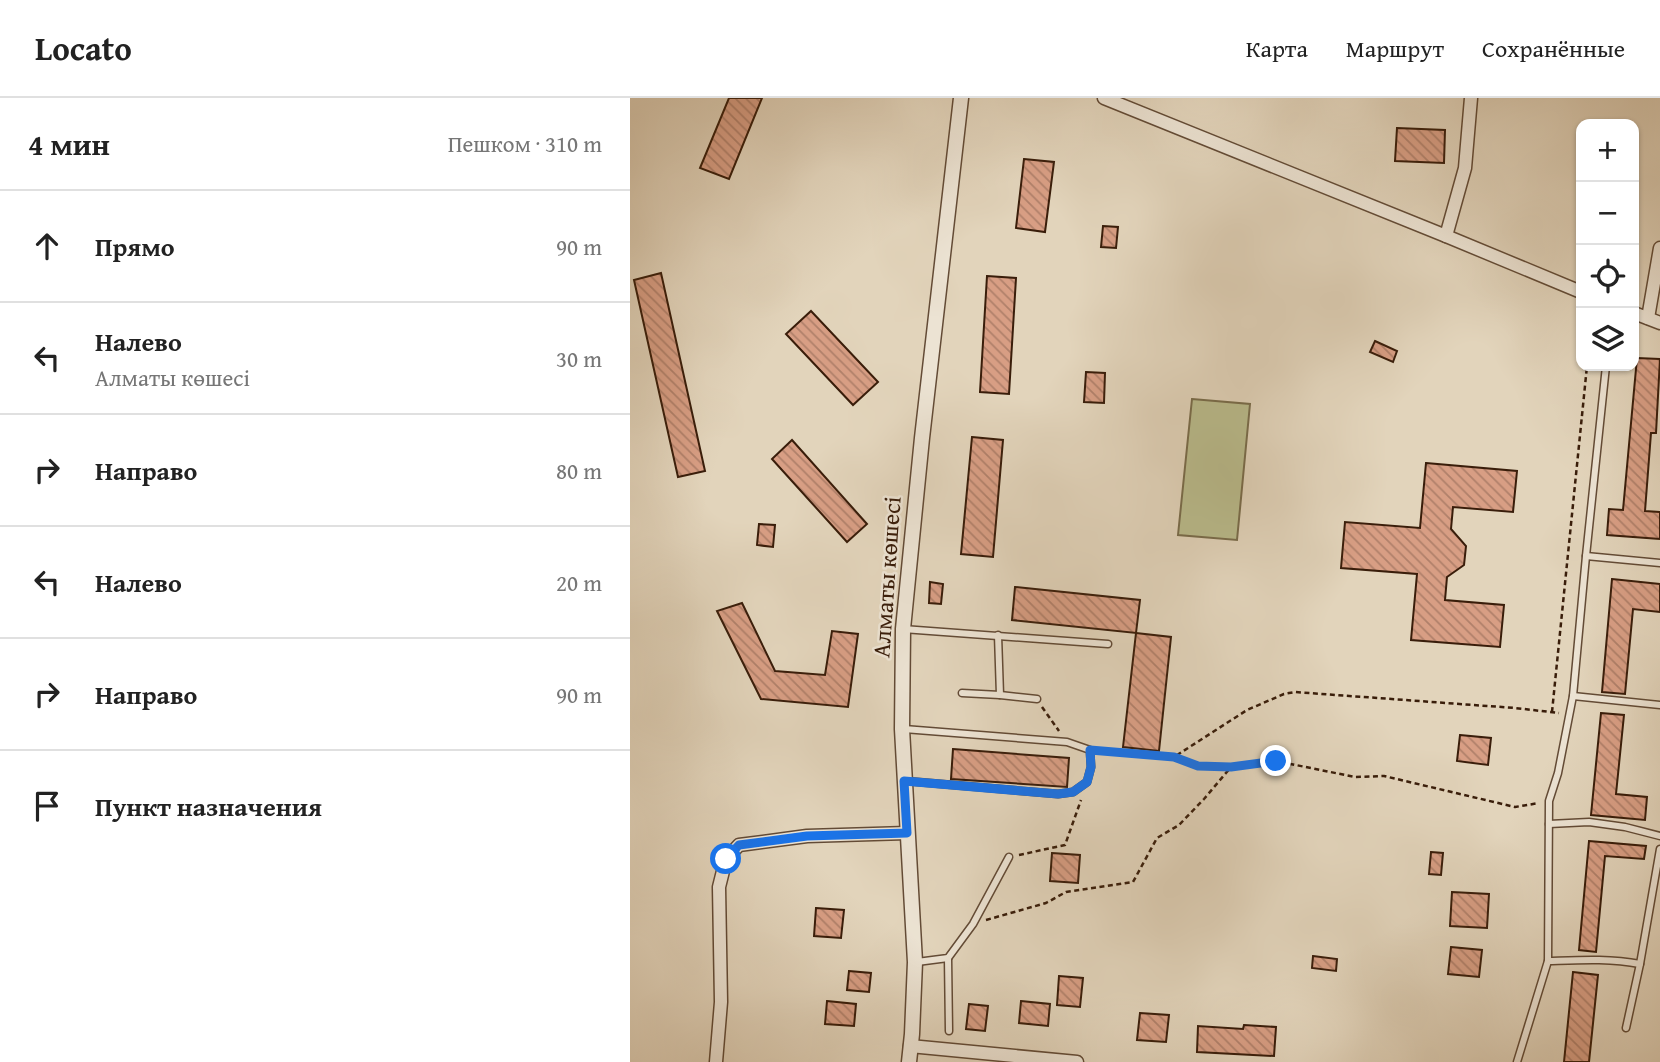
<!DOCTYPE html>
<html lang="ru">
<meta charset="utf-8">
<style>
:root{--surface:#fff;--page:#f2f2f2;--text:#222;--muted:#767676;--line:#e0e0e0}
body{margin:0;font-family:"Gentium Book Plus",serif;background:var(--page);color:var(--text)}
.controls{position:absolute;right:21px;top:21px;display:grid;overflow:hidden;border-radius:14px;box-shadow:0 2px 5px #0004}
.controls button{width:63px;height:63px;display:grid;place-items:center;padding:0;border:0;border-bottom:2px solid var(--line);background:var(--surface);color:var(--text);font:35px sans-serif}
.stop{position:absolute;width:21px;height:21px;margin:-16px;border:5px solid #1a73e8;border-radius:50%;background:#fff}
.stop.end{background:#1a73e8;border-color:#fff;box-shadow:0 2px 7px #0008}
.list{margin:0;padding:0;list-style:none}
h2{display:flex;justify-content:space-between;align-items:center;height:91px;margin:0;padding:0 28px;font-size:30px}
h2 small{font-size:23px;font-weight:400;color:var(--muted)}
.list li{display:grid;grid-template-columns:46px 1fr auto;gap:21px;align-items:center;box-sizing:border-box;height:112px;padding:0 28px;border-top:2px solid var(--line)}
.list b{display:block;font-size:26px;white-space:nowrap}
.list p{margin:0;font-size:23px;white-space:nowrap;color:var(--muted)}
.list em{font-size:23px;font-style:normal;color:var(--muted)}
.icon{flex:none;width:38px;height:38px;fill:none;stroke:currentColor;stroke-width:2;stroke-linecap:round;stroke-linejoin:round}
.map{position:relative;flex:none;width:1030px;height:964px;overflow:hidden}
header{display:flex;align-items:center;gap:42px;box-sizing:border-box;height:98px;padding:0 35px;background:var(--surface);border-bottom:2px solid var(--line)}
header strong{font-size:33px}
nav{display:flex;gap:38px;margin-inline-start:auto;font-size:24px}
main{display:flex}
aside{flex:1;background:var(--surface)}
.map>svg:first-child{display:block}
.grass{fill:#b9bb8c;stroke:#796c4b;stroke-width:2}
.building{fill:url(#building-back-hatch);stroke:#391d0a;stroke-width:2}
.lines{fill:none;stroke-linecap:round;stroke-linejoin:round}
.service-casing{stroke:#634b36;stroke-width:9}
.minor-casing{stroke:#634b36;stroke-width:15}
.tertiary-casing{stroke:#634b36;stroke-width:17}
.path{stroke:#391d0a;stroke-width:2.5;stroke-dasharray:5 3.5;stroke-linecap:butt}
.service{stroke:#ece3d3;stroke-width:6}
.minor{stroke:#ece3d3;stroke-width:12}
.tertiary{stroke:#ece3d3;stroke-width:14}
.route{stroke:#1a73e8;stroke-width:9}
.labels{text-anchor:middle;stroke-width:5;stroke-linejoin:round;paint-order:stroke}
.street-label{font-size:24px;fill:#391d0a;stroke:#ece3d3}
</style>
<header>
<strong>Locato</strong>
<nav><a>Карта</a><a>Маршрут</a><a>Сохранённые</a></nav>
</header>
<main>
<aside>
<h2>4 мин<small>Пешком · 310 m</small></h2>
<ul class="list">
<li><svg class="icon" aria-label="ahead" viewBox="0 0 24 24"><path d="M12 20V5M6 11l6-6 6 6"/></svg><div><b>Прямо</b></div><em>90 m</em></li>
<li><svg class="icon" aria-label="left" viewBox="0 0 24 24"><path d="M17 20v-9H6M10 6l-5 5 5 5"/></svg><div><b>Налево</b><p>Алматы көшесі</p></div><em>30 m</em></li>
<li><svg class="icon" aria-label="right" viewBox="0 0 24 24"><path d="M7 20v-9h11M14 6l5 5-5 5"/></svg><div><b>Направо</b></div><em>80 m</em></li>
<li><svg class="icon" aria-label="left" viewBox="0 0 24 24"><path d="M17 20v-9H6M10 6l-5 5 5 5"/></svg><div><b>Налево</b></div><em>20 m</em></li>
<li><svg class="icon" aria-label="right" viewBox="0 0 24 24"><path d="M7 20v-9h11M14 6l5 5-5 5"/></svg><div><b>Направо</b></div><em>90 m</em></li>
<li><svg class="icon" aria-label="arrive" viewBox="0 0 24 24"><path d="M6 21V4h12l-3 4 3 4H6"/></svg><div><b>Пункт назначения</b></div></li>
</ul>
</aside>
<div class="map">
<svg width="1030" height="964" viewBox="0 0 1030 964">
<defs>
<pattern id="building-back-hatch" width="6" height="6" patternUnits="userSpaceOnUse" patternTransform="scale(1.75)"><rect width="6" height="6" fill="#d89e84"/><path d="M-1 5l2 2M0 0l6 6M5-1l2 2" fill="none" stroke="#b0806a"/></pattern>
</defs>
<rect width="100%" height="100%" fill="#e2d4bb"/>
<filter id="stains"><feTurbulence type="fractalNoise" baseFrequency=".00286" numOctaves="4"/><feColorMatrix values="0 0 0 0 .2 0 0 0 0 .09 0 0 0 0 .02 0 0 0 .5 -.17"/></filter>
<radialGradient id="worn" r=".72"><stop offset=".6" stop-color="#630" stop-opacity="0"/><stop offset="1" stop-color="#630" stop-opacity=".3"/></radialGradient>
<path class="grass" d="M562,301L620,306L607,442L548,437Z"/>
<g class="building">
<path d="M99,0H132L99,81L70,70Z"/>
<path d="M767,30L815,32L814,65L765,63Z"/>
<path d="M394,61L424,64L415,134L386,130Z"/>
<path d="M473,128L488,129L486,150L471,149Z"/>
<path d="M31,175L75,373L48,379L4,182Z"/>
<path d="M357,178L386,180L379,296L350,294Z"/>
<path d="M181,213L248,284L223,307L156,236Z"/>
<path d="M745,243L767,253L763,264L740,254Z"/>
<path d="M1007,260L1030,261L1026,335H1021L1015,413L1030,414V441L977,437L979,411L993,412Z"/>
<path d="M456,274L475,275L474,305L454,304Z"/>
<path d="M342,339L373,342L363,459L331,456Z"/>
<path d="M162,342L237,426L217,444L142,361Z"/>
<path d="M796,365L887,373L883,414L823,409L821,431L836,448L834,467L817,479L815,502L874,507L870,549L781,542L787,476L711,470L715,424L790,430Z"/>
<path d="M129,426L145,427L143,449L127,447Z"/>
<path d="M982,481L1030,486V514L1003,511L995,596L972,594Z"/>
<path d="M300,484L313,486L311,506L299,505Z"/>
<path d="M385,489L510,502L506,535L382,522Z"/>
<path d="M112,505L145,573L195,577L202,533L228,536L218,609L131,601L87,513Z"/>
<path d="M506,535L541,539L529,653L493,649Z"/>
<path d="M971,615L994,617L986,696L1017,699L1015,722L961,717Z"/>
<path d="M830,637L861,640L858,667L827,663Z"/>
<path d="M323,651L439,660L437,689L321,681Z"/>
<path d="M959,743L1016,748L1014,761L975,758L966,854L949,852Z"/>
<path d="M801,754L813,755L811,777L799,776Z"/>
<path d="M422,755L450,757L448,785L420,783Z"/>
<path d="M822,794L859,796L857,830L820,828Z"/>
<path d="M186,810L214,812L211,840L184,838Z"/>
<path d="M821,849L852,852L849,879L818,876Z"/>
<path d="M683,858L707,861L706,873L682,870Z"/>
<path d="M219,873L241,875L239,894L217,892Z"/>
<path d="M943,874L968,877L959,964H934Z"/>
<path d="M429,878L453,880L450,909L427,907Z"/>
<path d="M197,903L226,906L224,928L195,926Z"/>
<path d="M391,903L420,906L418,928L389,925Z"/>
<path d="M339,906L358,908L355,933L336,931Z"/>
<path d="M510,915L539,917L536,944L507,942Z"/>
<path d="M614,927L646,929L644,958L567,954L568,928L613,931Z"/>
</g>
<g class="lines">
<defs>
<g id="service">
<path d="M956,458L1030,465"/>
<path d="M273,531L478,546"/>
<path d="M332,595L370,597L368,537"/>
<path d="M370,597L407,601"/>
<path d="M943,598L1030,607"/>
<path d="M274,631L437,644L460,652L461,669L457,684L443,694L428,696L276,683"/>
<path d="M919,726L959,724L995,729L1030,738"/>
<path d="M318,860L319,933"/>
<path d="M918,863C949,862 979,860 1010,866"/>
<path d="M287,864L318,860L343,826L379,759"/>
<path d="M996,930L1010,866L1030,751"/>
<path d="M887,964L918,863L919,703L928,675L943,598L956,458L976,268"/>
</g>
<g id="minor">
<path d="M474,0L816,138L951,194"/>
<path d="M816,138L835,70L841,0"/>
<path d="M1004,215L1030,225"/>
<path d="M1018,220L1030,150"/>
<path d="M280,948L447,964"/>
<path d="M86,964L91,904L89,789L96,761L109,747L177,738L277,735"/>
</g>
<path id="tertiary" d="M279,964L282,936L285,864L272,631L273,531L292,340L331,0"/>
</defs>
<use href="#service" class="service-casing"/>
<use href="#minor" class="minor-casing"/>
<use href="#tertiary" class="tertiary-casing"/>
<g class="path">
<path d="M412,609L429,633"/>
<path d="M922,614L957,268"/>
<path d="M471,653L544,659L617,612L654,596L665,594L885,610L929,615"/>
<path d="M544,659L568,668L601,669"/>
<path d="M389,757L435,747L451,702"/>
<path d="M356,822L416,805L436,794L503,784L527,740L549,727L574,701L601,669L646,663L725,679L754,678L885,709L909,705"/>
</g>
<use href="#service" class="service"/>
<use href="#minor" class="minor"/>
<use href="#tertiary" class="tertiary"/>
</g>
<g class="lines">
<path class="route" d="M96,761L109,747L177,738L277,735L274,683L428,696L443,694L457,684L461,669L460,652L544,659L568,668L601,669L646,663"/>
</g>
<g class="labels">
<g class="street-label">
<text transform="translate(257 479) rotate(-86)" y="8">Алматы көшесі</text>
</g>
</g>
<rect width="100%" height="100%" filter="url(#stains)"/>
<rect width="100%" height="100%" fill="url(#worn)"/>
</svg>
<div class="controls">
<button>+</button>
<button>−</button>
<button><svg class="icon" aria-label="locate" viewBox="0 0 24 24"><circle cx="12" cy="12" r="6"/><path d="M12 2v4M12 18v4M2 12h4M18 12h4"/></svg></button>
<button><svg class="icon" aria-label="layers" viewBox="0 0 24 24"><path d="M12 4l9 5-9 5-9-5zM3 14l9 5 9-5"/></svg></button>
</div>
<div class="stop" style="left:96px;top:761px"></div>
<div class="stop end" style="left:646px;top:663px"></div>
</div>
</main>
